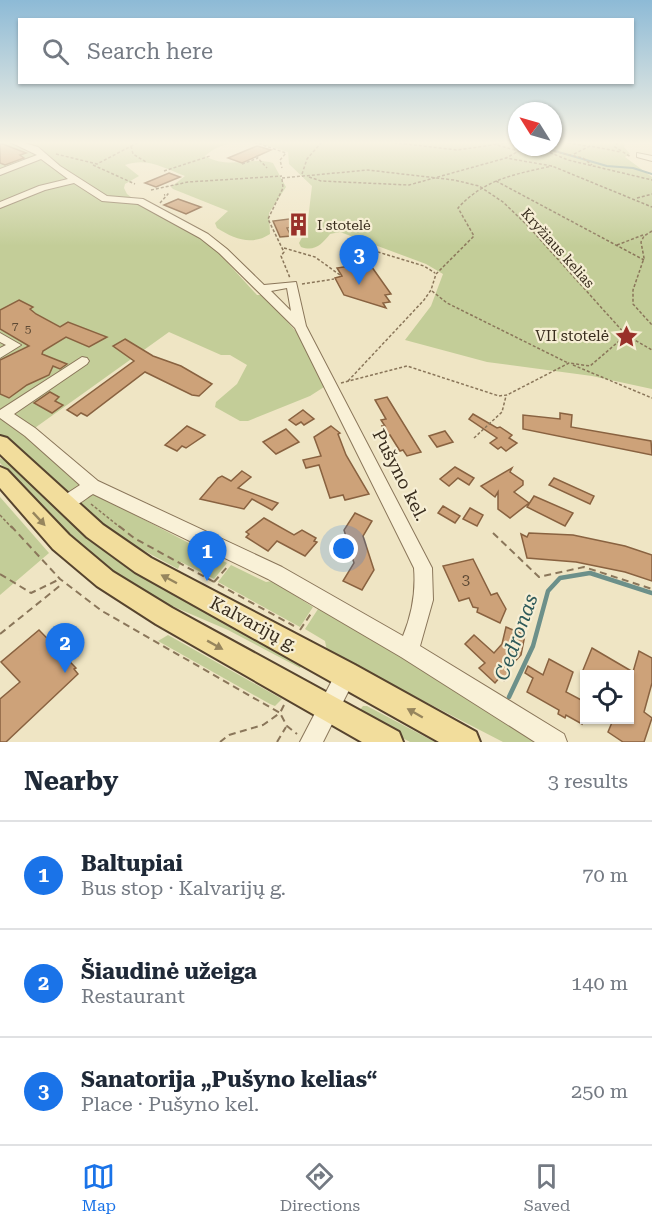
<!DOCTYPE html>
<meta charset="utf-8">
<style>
:root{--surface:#fff;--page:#f2f2f3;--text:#1f2937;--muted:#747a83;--line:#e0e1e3;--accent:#1a73e8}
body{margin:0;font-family:"Roboto Serif",serif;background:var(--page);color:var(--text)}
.controls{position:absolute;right:18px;bottom:18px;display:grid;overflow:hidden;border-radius:0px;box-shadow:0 2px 4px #0004}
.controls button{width:54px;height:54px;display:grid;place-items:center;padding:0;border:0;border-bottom:2px solid var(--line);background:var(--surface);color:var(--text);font:30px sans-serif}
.compass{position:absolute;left:508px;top:102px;width:54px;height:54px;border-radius:50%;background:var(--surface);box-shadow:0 2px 4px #0004;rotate:307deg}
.you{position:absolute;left:344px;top:549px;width:21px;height:21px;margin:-15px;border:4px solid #fff;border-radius:50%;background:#1a73e8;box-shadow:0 0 0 9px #1a73e833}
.badge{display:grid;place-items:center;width:39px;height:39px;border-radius:50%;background:var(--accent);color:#fff;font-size:20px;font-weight:700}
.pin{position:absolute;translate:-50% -50px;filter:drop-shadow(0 2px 3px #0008)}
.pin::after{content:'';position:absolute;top:32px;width:21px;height:18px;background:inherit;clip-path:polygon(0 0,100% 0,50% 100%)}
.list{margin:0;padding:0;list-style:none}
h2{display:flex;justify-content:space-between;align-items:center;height:78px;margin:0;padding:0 24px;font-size:26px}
h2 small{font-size:20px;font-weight:400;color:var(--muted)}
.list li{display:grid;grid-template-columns:39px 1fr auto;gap:18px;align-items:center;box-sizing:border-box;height:108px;padding:0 24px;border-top:2px solid var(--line)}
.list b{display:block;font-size:22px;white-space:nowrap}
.list p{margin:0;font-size:20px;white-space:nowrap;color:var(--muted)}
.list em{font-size:20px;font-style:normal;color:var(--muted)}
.icon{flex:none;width:33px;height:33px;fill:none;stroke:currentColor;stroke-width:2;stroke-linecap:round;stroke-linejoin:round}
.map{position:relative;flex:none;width:652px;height:742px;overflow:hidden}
.search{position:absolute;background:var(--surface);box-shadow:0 2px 4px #0004;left:18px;right:18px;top:18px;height:66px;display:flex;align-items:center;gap:15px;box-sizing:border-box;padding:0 21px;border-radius:0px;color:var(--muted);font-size:22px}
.sheet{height:402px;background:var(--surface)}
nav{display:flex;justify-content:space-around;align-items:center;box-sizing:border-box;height:84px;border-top:2px solid var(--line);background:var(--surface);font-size:16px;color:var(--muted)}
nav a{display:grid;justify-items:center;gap:3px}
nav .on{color:var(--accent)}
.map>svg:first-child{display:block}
.green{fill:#c3cd98}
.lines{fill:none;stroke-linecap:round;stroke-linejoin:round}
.stream-far1{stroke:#6c908a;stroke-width:2}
.stream{stroke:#6c908a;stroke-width:4.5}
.building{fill:#cda279;stroke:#896240;stroke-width:1.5}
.minor-casing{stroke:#8a765a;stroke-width:2}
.major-casing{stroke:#57442e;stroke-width:4}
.path-far1{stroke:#8a765a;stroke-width:1.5;stroke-dasharray:3 2;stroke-linecap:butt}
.path{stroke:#8a765a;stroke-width:2;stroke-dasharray:7 4.5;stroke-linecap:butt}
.minor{fill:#f9f1d7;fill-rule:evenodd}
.major{fill:#f2dd9c;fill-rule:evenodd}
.oneway{fill:#96855d}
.labels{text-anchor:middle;stroke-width:4.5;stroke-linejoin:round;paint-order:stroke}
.number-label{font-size:12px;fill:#5e4a35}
.far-poi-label{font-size:14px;fill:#392d1e;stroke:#f6eed4;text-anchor:start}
.far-street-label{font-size:14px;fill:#392d1e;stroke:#f6eed4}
.poi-label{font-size:15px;fill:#392d1e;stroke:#f6eed4;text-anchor:end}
.near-number-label{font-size:15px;fill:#5e4a35}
.near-street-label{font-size:18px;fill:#392d1e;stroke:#f6eed4}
.near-water-label{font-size:20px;font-style:italic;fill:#2d5959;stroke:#f6eed4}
</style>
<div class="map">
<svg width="652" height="742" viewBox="0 0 652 742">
<rect width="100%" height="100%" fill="#efe5c4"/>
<g class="green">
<path d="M0,142H517V147H553V142H625L624,147L630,154L625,157L652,177V389L592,376L487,362L405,340L431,306L443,274L426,264L340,232L330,234C322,244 315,252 301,247L299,243L307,228L312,186L289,164L288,152C263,143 227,135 205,156C229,170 253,156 273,163L286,187L269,213L270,234C252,246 234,239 217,228L215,223L228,211L173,189L171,187L185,176C164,168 147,157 125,165L139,176L125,184L124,188L127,194L141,205L201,238L215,249L257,295H264L299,335L324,387L310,396L248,421H240L215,407L216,402L237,384L247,365L230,355H221L169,332L32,430L0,411Z"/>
<path d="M0,418L16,427L81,485L67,494L27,456L0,434Z"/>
<path d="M0,458L16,466L108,554L136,572L303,662L300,668L228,630L158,600L120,576L74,541L0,463Z"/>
<path d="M85,495H97L227,563L214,579L181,562L178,569L115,535L79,506Z"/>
<path d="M0,497L49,553L0,595Z"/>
<path d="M231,565L266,582L272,581L313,607L300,627L218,582Z"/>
<path d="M320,606L543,742H503L327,651L325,641L305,629Z"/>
<path d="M168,635L282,699L275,706L270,704L158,641Z"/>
<path d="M363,706H367L435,742H410L363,717L359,711Z"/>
</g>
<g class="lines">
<path class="stream-far1" d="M541,147L607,166L633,168L652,174"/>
<path class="stream" d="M509,697L533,646L548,591L560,578L590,573L652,593"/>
</g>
<g class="building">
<path d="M0,143L26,153L20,155L24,158L5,165L0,163Z"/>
<path d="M257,146L271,150L242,163L228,158Z"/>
<path d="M169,173L180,177L156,187L145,183Z"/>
<path d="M178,199L201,207L186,214L164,205Z"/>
<path d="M297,218L303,225L287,228L291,236L280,237L273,221Z"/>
<path d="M369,263L391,294L385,295L390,302L383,303L386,308L344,295L335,278L342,276L337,268Z"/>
<path d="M19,300L33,307L30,309L36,314L60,327L68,322L107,337L89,347L66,337L43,351L42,354L67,364L60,369L53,366L49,375L27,385L9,398L0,394V360L29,346L0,329V310Z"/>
<path d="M125,339L153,356L181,366L212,384L199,396L192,395L145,372L87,416L81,413L77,416L67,410L134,361L113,346Z"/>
<path d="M50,392L59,397L55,401L63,405L52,413L34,403Z"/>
<path d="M387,397L421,452L407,456L403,450L400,451L390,435L387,436L382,426H385L381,420L386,419L375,400Z"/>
<path d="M303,410L314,419L304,425L301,422L296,425L289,420Z"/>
<path d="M560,413L572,415L571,427L651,441L652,455L523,429V415L560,419Z"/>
<path d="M473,414L497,428L500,427L512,435L509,438L517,443L506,451L501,447L498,449L490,443L497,438L469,419Z"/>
<path d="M187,426L205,435L186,448L182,446L177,451L165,445Z"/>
<path d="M331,426L340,433L338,434L346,455L369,494L345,500L343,495L330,498L319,465L306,468L303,460L321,456L314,437Z"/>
<path d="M286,429L299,442L276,454L263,442Z"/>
<path d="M445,431L453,442L437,447L429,436Z"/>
<path d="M455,467L474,478L469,485L458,478L449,486L440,479Z"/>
<path d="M512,468L510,472L523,481V485L514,492L529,503L510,518L498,509V492L495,497L481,486Z"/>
<path d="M242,471L251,477L238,488L278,503L272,510L252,499L244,509L200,499L218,478L222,476L231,481Z"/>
<path d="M554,478L594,496L590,504L549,485Z"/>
<path d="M534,496L573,513L565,526L527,507Z"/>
<path d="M443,506L460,516L455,523L438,513Z"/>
<path d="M470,508L483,515L477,526L463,519Z"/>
<path d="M355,513L372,521L363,536L374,570L362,590L343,581L354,563L344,530Z"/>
<path d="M264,518L294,535L302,530L316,538L314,541L317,542L305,556L277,541L268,551L246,537L249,534L246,532Z"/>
<path d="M529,533L573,535L625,546L652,555V581L625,572L576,562L527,558L521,534L527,537Z"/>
<path d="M473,559L491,595L497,593L506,609L500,623L477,612L478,608L473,607L469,598L459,601L443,566Z"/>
<path d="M506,627L525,635L521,655L506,671L510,675L504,681L500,677L495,683L479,668L485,663L465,644L474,635L494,653L502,644Z"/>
<path d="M39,630L76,668L74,669L78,674L6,742H0V699L20,682L1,662Z"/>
<path d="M592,648L633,672L639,651L652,658V683L644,712L652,718L644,742H623L608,732L613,720H630V684L632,675H581Z"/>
<path d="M549,659L573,672L566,692L585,702L582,724L566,715L565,718L558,714L559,710L527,692L533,678L525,673L528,666L543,675Z"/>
</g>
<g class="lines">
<defs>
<g id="minor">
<path d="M10,142H21L38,147L60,166L107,196L143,199L208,234L227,249L264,285L296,282L306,326L432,568L433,600L420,646L564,734L567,742H535L401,657L268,579L93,494C83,500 72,512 60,508L58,503L60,498L80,485L25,436L0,418V410L82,357L87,358L89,361L87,364L14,414L35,428L98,481L282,567L403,636C412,614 416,592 414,568L295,328L219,253L200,238L138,204L102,201L74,183L45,190L0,208V202L39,186L68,179L41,159L0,175V169L37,155ZM287,288L291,311L271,291Z"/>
<path d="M637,153L652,156V161L637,157Z"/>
<path d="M0,333L21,345L0,358V348L6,345L0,342Z"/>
<path d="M346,663L353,667L357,674L323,742H300L339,667Z"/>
</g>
<g id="major">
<path d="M0,436L7,438L103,525L151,558L355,665L476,732L480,742H439L135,572L87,537L0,454Z"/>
<path d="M0,467L7,470L69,535L113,572L172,608L399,732L403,742H362L156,624L97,586L53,549L0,488Z"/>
</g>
</defs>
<use href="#minor" class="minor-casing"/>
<use href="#major" class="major-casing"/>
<g class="path-far1">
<path d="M254,142L286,153L280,160L282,168"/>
<path d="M389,142L457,150L492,145"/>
<path d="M563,142L586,146"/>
<path d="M618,142L615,147L631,157"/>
<path d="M493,144L519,151L506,158L552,166L652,207"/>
<path d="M496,144L517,142"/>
<path d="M131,146L133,154L146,162"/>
<path d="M536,147L568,160L652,180"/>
<path d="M544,149L583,158L592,165"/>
<path d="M520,151L539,149"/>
<path d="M56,154L97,164L139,142"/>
<path d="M574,154L590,146L621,152"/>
<path d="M256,156L267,168"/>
<path d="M242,164L258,158"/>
<path d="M93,165L135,184"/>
<path d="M164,171L210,156"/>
<path d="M302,174L307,159L322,142"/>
<path d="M309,177L321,181L409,185L506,158"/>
<path d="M282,178L368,170L454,180L479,186L503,202L528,226L626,335L652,350"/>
<path d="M282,179L283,188L268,219L284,252L281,256L290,278"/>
<path d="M496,181L644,260"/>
<path d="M151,190L188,182L282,176"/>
<path d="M637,198L652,194"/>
<path d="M160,203L168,194L164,195"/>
<path d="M652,231L644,236L641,242L644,258L633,290V304L652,325"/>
<path d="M617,245L643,235"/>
<path d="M284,248L315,257L340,275"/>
<path d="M368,249L424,266L435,273"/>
<path d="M302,284L334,279"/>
<path d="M432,291L447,303L568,363"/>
<path d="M573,365L652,398"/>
<path d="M348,381L424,300L431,290L436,274L474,236L458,208C484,179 516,174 552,166"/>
<path d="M341,383L407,366L499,396L507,395L569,363L590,366L625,336"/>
<path d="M474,438L502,412L506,396"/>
<path d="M91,504L121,528"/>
<path d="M0,515L12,528"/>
</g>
<g class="path">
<path d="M11,526L60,579L102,611L280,713L263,725L229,735L220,742"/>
<path d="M119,526L134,538L294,626"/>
<path d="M493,533L539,577L584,567L652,589"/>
<path d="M0,574L31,593L60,579"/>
<path d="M214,582L229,565"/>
<path d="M300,630L312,612"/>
<path d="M0,634L62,584"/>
<path d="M284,705L280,713L287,726L297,734"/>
<path d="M277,742L286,727"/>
</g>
<use href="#minor" class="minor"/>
<use href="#major" class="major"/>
</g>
<defs><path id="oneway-solid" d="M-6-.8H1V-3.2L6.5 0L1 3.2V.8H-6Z" transform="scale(1.5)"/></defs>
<g class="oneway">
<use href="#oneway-solid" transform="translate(39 519) rotate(47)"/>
<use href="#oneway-solid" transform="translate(169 579) rotate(-152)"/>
<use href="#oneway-solid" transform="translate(215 645) rotate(29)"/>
<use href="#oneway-solid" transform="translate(415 713) rotate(-150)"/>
</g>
<linearGradient id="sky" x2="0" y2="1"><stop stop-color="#8dbad6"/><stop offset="0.58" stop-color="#f8f3e4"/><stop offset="1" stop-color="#f8f3e4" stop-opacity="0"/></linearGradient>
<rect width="652" height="246" fill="url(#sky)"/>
<defs>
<symbol id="building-bare" viewBox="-9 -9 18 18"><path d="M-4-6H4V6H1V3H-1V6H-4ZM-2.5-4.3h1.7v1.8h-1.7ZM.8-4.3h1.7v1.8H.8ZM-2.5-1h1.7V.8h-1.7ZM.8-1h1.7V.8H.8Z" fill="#993029" stroke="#f6eed4" stroke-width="2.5" paint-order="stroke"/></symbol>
<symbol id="sight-bare" viewBox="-9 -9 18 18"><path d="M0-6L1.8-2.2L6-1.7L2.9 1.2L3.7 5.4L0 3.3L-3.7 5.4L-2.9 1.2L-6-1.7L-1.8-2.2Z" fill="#993029" stroke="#f6eed4" stroke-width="2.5" paint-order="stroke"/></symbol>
</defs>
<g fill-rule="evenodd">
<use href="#building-bare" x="282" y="208" width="33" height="33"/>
<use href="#sight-bare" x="610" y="320" width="33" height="33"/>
</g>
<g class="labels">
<g class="number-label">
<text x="15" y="330">7</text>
<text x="28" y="333">5</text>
</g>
<g class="far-poi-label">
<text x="317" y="230">I stotelė</text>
</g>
<g class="far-street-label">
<text transform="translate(558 248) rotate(48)" y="5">Kryžiaus kelias</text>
</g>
<g class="poi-label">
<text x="609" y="341">VII stotelė</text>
</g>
<g class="near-number-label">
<text x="466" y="585">3</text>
</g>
<g class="near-street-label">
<text transform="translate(400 475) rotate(63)" y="6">Pušyno kel.</text>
<text transform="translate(254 624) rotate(28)" y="6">Kalvarijų g.</text>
</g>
<g class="near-water-label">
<text transform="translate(516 637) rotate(-70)" y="7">Cedronas</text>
</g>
</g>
</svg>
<div class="controls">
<button><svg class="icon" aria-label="locate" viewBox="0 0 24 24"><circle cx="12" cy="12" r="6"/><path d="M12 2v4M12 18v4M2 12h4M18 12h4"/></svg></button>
</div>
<svg class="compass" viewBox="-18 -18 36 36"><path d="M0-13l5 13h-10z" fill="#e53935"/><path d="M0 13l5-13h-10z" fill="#747a83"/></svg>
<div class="you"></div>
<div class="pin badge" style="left:207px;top:581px">1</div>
<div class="pin badge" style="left:65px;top:673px">2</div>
<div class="pin badge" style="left:359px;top:285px">3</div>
<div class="search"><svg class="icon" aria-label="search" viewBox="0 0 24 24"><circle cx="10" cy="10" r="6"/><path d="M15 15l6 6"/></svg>Search here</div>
</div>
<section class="sheet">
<h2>Nearby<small>3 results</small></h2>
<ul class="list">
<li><span class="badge">1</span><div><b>Baltupiai</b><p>Bus stop · Kalvarijų g.</p></div><em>70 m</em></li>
<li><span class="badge">2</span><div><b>Šiaudinė užeiga</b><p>Restaurant</p></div><em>140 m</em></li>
<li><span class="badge">3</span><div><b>Sanatorija „Pušyno kelias“</b><p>Place · Pušyno kel.</p></div><em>250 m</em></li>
</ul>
</section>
<nav>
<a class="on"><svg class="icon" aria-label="map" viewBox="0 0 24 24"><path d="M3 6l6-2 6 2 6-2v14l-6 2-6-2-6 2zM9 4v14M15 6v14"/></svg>Map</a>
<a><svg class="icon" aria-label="directions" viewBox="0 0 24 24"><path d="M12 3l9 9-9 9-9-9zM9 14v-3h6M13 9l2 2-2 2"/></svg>Directions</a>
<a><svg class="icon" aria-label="saved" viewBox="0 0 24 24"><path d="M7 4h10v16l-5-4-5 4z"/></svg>Saved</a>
</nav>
